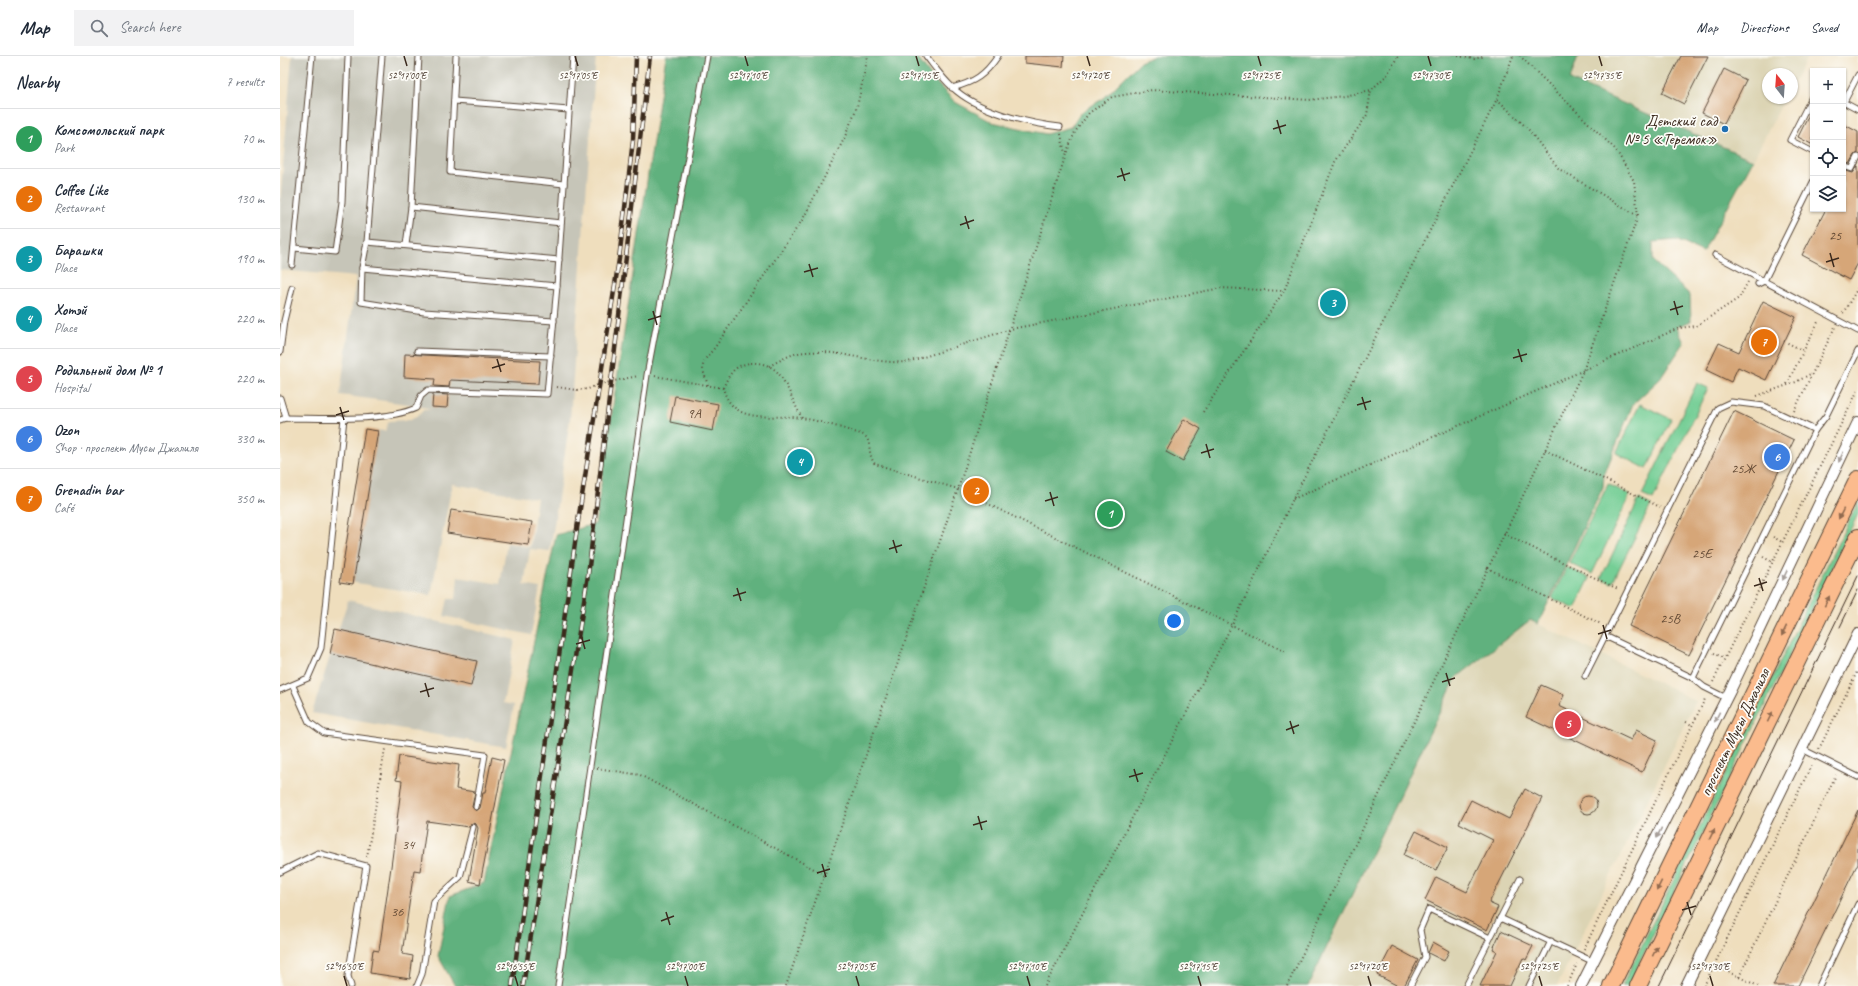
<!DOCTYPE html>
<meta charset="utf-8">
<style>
:root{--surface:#fff;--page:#f2f2f3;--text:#1f2937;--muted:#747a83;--line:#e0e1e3;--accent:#1f6fb2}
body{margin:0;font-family:Caveat,sans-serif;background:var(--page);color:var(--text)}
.controls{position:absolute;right:12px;top:12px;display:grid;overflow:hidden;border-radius:0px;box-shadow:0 1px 3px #0004}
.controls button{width:36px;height:36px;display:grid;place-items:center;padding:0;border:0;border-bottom:1px solid var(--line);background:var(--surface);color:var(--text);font:20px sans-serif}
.compass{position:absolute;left:1482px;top:12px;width:36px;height:36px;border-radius:50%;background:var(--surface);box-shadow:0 1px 3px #0004;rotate:343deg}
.you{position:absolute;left:894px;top:565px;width:14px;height:14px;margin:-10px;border:3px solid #fff;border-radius:50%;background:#1a73e8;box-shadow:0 0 0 6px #1a73e833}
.badge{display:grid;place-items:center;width:26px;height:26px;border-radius:50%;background:var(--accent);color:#fff;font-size:13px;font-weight:700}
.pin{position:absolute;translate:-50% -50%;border:2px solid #fff;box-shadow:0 1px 4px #0006}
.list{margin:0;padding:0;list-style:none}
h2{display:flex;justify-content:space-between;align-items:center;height:52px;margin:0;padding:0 16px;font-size:17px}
h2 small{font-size:13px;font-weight:400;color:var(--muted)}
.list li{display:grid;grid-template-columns:26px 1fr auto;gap:12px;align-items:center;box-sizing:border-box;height:60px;padding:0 16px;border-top:1px solid var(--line)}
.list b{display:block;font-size:15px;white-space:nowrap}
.list p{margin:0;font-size:13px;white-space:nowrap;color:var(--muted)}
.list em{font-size:13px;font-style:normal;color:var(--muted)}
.icon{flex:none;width:22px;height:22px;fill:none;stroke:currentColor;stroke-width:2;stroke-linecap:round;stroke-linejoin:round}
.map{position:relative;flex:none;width:1578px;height:930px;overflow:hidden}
header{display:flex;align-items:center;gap:24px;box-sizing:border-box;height:56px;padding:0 20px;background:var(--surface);border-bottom:1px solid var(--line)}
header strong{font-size:19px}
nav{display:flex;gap:22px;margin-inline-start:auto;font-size:14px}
.search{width:280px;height:36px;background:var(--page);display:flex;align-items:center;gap:10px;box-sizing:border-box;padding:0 14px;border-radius:0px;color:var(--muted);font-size:15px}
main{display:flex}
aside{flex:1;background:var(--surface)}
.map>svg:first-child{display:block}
.built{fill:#dcd4b4}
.industrial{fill:#c6c5b8}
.green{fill:#75ce95;stroke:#587c5a}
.forest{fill:#60b17e;stroke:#4e6e4e}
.building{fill:#d6a678}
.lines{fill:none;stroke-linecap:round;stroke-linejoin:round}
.service-casing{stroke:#564536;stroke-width:7}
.minor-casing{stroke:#564536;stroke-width:12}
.primary-casing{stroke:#564536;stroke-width:18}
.path{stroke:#564536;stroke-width:2;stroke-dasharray:1 3;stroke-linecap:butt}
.service{stroke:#fff;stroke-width:5}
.minor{stroke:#fff;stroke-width:10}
.primary{stroke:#fbbb8d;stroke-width:16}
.tram{stroke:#3b2a1e;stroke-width:1}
.rail-casing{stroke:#3b2a1e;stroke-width:4.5}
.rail{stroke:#fdfcf7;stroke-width:3;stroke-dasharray:9;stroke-linecap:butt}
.oneway{fill:#a79f9a}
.oneway2{fill:#916b50}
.ticks{fill:none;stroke:#3b2a1e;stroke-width:1.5}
.poi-dot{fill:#1f6fb2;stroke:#fdfcf7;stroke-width:1.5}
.labels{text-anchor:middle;stroke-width:3.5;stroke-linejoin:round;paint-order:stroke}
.number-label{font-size:14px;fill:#624934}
.poi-label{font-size:16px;fill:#3b2a1e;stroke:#fdfcf7;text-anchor:end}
.street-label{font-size:16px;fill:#3b2a1e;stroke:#fdfcf7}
.ticks-label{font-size:10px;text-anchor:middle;fill:#3b2a1e;stroke:#fdfcf7;stroke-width:3.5;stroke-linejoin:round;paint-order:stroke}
</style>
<header>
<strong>Map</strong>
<div class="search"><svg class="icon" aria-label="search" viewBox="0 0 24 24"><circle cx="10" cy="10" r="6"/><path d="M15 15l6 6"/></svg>Search here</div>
<nav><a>Map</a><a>Directions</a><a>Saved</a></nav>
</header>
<main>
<aside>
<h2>Nearby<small>7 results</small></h2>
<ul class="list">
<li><span class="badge" style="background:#2e9e5b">1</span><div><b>Комсомольский парк</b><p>Park</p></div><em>70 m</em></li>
<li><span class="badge" style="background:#e8710a">2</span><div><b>Coffee Like</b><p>Restaurant</p></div><em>130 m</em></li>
<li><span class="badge" style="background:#0f9aa8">3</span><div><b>Барашки</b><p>Place</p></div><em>190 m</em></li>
<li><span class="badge" style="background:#0f9aa8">4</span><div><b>Хотэй</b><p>Place</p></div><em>220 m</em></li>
<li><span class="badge" style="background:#e0444e">5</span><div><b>Родильный дом № 1</b><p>Hospital</p></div><em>220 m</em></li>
<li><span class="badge" style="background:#3f7fe0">6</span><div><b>Ozon</b><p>Shop · проспект Мусы Джалиля</p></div><em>330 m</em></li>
<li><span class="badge" style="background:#e8710a">7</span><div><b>Grenadin bar</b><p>Café</p></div><em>350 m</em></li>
</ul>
</aside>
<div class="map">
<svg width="1578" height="930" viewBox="0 0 1578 930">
<rect width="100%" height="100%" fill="#fdfcf7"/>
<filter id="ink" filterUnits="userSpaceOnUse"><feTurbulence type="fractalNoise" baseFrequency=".025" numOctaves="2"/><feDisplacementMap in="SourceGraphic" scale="8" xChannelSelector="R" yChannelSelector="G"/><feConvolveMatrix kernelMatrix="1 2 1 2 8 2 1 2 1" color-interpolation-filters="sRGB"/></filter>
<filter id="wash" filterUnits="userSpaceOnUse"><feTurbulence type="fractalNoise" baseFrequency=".012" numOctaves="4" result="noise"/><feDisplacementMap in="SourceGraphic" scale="16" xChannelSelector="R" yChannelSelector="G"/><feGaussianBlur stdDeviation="0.9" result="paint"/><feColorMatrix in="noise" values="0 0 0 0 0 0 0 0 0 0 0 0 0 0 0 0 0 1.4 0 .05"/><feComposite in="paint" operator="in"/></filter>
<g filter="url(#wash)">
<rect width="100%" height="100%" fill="#efdebd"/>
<g class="built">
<path d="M1298,0H1528L1512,29V18H1488V42H1505L1473,104L1289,24Z"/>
<path d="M1250,564L1416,645L1277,930H1028L1176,622Z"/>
</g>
<g class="industrial">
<path d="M12,0H316L290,363L270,495L250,493L244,529L260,532L251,579L164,560L168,543H176L178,521L220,528L227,487L250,491L257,442L172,428L151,539L70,526L94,374L105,375L109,365L131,364L144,354L152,353L128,348L60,339L76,221L0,214V148Z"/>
<path d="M68,544L235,584L223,647L234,649L226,691L32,657Z"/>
</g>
<g class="green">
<path d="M1417,327L1428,332L1373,444L1362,439Z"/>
<path d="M1360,348L1391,363L1367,413L1336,397Z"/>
<path d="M1328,428L1350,439L1312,518L1289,507Z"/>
<path d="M1359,443L1371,449L1332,527L1321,522Z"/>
<path d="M1578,446V458L1348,930H1342Z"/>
<path d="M1287,511L1310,522L1295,553L1272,542Z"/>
</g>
<path class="forest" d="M386,0H636L654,24L675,46L712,66L766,78L791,71L800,57L824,42L860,6L874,0H1298L1290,24L1473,104L1423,196L1396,184L1373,186V205L1410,239L1411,265L1397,271L1404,287L1380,323L1353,348L1324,419L1323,431L1258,568L1250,564L1176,622L1028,930H175L158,900L170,840L204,827L276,479L315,468Z"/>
<g id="blocks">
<g class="building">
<path d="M745,0H784L783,11L745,7Z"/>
<path d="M1401,0H1428L1404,48L1382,37Z"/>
<path d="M1444,13L1466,24L1444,68L1422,57Z"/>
<path d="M1533,51V89L1518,81Z"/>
<path d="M1563,68L1578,76V97L1575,99L1570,108L1563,106Z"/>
<path d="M1578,110V207L1569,224L1522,199L1546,153H1563V114L1573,117Z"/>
<path d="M1483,245L1516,261L1486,324L1458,311L1451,326L1426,314L1439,287L1459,296Z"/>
<path d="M125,298L260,305L258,328L170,324L169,331L154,330L155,323L124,321Z"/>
<path d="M153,338L168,339L167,352L152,351Z"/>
<path d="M395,340L438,348L433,375L390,366Z"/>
<path d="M1454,355L1514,384L1409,599L1349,570Z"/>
<path d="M904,363L921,373L903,405L886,396Z"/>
<path d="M85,373L98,375L73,528L60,526Z"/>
<path d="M171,454L252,466L248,489L167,477Z"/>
<path d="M55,573L197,605L191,630L50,598Z"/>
<path d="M1261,629L1284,639L1279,650L1351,684L1356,674L1377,684L1362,716L1246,661Z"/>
<path d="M119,700L179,709L176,733L195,736L192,751L196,755L200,752L203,737H205L212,701L224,704L200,828L189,825L198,772L196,768L192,767L189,771L147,765L140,815L134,814L122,898L133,900L130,923L90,917L93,894L99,895L111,811L122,725L116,724Z"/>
<path d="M1245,733L1262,742L1209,847L1218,851L1207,874L1145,844L1156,821L1187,836L1213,784L1179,767L1191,744L1229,763Z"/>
<circle cx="1308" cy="749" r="9"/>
<path d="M1578,754V807L1518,930H1493Z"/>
<path d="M1136,775L1168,791L1156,814L1124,799Z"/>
<path d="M1221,875L1253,890L1246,904L1243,902L1230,930H1200L1217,895L1213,893Z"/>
<path d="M1153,886L1169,895L1164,905L1148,897Z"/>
<path d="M1112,890L1138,904L1124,930H1118L1097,919Z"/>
</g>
</g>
</g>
<g filter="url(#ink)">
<use href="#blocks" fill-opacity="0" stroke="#564536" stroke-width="1"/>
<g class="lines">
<defs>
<g id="service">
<path d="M102,0L87,186L82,212L81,246L144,256L274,265"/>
<path d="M176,0L170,116L284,128"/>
<path d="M646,0C654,10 662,22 672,31C697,55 746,67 780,71"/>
<path d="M672,32C695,26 705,19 718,0"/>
<path d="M1533,39L1510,84L1533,96"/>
<path d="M174,45L289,54"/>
<path d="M1563,46L1578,54"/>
<path d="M1564,46L1578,19"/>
<path d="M1563,110L1572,113L1578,101"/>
<path d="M131,151L281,167"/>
<path d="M87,186L279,204"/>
<path d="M126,189L131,151L139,0"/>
<path d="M14,192L55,196L62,146L68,0"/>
<path d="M1435,199L1578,275"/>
<path d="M12,209L32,0"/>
<path d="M82,212L277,230"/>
<path d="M1478,228L1484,225L1533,126"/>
<path d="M137,295L271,300"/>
<path d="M0,296L4,265L12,232"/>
<path d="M0,342L6,362"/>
<path d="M0,364L6,362C42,362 105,366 136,352L141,340L148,334L267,338L277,230L293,0"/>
<path d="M1305,620L1325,580"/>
<path d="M1413,622L1535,374"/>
<path d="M13,630L29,666L44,677L205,699L196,751"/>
<path d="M0,634L28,622L41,592L64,362"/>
<path d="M1446,642L1424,631L1413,622L1325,580L1438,352L1451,346L1484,350L1535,374L1546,360L1578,295"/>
<path d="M1522,693L1578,721"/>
<path d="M0,816L38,797L86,810L68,920L71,930"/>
<path d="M1220,862L1314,906"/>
<path d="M137,930L142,918L154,845L180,821L193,771"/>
<path d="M278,930L367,319L427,0"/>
<path d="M1130,930L1145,901L1140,874L1149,853L1210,882"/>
<path d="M1186,930L1240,823"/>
<path d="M1249,930L1271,885"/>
<path d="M1539,930L1578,848"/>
</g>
<g id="minor">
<path d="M1301,930L1450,635L1578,366"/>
<path d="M1406,930L1578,578"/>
</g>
<g id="primary">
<path d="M1331,930L1578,423"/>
<path d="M1358,930L1578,481"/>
</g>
</defs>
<use href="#service" class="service-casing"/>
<use href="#minor" class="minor-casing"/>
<use href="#primary" class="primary-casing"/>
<g class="path">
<path d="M1178,0L1194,3L1205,0"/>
<path d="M1217,43L1248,73L1279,113L1358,160"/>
<path d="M781,78L785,98"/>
<path d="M1563,257L1578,232"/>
<path d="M1504,285L1524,295"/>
<path d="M489,310C497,306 506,301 514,298C548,289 591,309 628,306L731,273L941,232L1004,235"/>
<path d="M375,320L443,332C454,371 491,357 521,362C542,365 564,373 584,379C593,387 586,396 595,408L678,433L1006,596"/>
<path d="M1507,328L1539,264"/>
<path d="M428,329C422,312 419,308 433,294L523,163L564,83L577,51L588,0"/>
<path d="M277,331L296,334L308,333L320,328L358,320"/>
<path d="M443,332C446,325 449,319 454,314C466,303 489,305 499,318C508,330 514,348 522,362"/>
<path d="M1477,340L1516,326L1532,317"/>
<path d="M1514,355L1555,271"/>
<path d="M923,356L1004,235L1055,106L1087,59L1091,34"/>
<path d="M1265,394L1380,451"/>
<path d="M1013,443L1399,272L1416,270L1459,242L1468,226"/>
<path d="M1224,478L1338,533"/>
<path d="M1493,481L1502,486"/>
<path d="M1483,501L1492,506"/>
<path d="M1207,512L1321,568"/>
<path d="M1434,597L1444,602"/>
<path d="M1433,626L1578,334"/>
<path d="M1406,666L1412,669"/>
<path d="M1539,693L1578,614"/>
<path d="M317,712L360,719L545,819"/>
<path d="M87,801L105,693"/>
<path d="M1304,893L1426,641"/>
<path d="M1434,909L1478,930"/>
<path d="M1459,921L1556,719"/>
<path d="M506,930L678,433L786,98L795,76L809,57L832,41L872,34L1029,44L1064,40L1091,34L1107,19L1118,0"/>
<path d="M765,930L952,569L1013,443L1217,43L1233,0"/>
<path d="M1007,930L1303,315L1358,160L1354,125L1336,94L1240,0"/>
<path d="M1287,930L1297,908"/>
<path d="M1424,930L1532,708"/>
</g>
<use href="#service" class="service"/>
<use href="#minor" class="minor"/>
<use href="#primary" class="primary"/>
<g class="tram">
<path d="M1560,571L1578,534"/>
<path d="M1379,930L1578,520"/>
</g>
<defs>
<g id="rail">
<path d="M232,930L299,459L339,203L353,84L356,0"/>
<path d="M243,930L308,519L370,0"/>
</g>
</defs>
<use href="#rail" class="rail-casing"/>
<use href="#rail" class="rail"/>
</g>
<defs><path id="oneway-solid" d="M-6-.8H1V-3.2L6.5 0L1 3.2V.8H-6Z"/></defs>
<g class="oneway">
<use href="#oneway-solid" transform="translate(1561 401) rotate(115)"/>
<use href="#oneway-solid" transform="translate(1505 519) rotate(115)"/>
<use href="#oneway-solid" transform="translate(1437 661) rotate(116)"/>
<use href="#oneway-solid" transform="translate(1379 777) rotate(116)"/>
</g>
<g class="oneway2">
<use href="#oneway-solid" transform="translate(1561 458) rotate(116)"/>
<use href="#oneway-solid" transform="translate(1547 545) rotate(-64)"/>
<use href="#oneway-solid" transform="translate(1504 575) rotate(116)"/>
<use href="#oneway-solid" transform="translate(1490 661) rotate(-64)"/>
<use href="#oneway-solid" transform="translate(1432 778) rotate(-64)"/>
<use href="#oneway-solid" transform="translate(1379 830) rotate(116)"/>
<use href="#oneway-solid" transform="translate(1375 895) rotate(-64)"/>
</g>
</g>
<path class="ticks" d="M124,0L127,10M295,0L298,10M465,0L468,10M636,0L639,10M807,0L810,10M978,0L981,10M1148,0L1151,10M1319,0L1322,10M997,64L1001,78M993,73L1006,69M841,112L845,125M837,121L850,117M685,160L689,173M680,169L694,164M1550,197L1554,211M1546,206L1559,202M529,208L533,221M524,216L538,212M1394,245L1398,259M1390,254L1403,250M373,255L377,269M368,264L381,260M1238,293L1242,306M1233,302L1247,298M217,303L221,316M212,312L225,308M1082,341L1086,354M1077,349L1091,345M60,351L64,364M56,359L69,355M926,388L930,402M921,397L934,393M770,436L774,450M765,445L778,441M613,484L617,497M609,493L622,489M1479,522L1483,535M1474,530L1487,526M457,532L461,545M453,540L466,536M1323,569L1327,583M1318,578L1331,574M301,579L305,593M296,588L310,584M1166,617L1170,630M1162,626L1175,622M145,627L149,641M140,636L154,632M1010,665L1014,678M1006,674L1019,669M854,713L858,726M849,721L863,717M698,760L702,774M693,769L707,765M542,808L546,821M537,817L550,813M1407,846L1411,859M1402,854L1416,850M386,856L390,869M381,865L394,860M64,920L67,930M235,920L238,930M405,920L408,930M576,920L579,930M747,920L750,930M918,920L921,930M1088,920L1091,930M1259,920L1262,930M1430,920L1433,930"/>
<circle class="poi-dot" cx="1445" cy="73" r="4"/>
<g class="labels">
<g class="number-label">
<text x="1555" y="184">25</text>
<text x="414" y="362">9А</text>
<text x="1463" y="417">25Ж</text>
<text x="1422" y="502">25Е</text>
<text x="1390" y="567">25В</text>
<text x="128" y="793">34</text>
<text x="117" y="860">36</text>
</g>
<g class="poi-label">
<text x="1437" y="70">Детский сад<tspan x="1437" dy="18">№ 5 «Теремок»</tspan></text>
</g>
<g class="street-label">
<text transform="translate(1454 676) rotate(-64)" y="6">проспект Мусы Джалиля</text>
</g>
</g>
<g class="ticks-label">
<text x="127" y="23">52°17'00"E</text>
<text x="298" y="23">52°17'05"E</text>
<text x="468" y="23">52°17'10"E</text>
<text x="639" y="23">52°17'15"E</text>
<text x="810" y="23">52°17'20"E</text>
<text x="981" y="23">52°17'25"E</text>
<text x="1151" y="23">52°17'30"E</text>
<text x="1322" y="23">52°17'35"E</text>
<text x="64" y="914">52°16'50"E</text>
<text x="235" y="914">52°16'55"E</text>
<text x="405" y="914">52°17'00"E</text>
<text x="576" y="914">52°17'05"E</text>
<text x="747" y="914">52°17'10"E</text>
<text x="918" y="914">52°17'15"E</text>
<text x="1088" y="914">52°17'20"E</text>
<text x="1259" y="914">52°17'25"E</text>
<text x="1430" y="914">52°17'30"E</text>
</g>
</svg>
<div class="controls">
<button>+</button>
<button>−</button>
<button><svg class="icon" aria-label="locate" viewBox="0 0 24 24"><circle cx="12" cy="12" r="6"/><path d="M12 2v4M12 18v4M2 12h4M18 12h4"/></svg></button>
<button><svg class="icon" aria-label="layers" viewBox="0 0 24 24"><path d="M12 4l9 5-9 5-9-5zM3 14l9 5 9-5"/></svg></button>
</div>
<svg class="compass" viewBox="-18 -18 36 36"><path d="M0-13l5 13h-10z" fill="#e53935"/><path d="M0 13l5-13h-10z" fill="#747a83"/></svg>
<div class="you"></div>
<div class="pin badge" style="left:830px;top:458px;background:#2e9e5b">1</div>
<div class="pin badge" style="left:696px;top:435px;background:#e8710a">2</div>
<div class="pin badge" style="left:1053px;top:247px;background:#0f9aa8">3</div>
<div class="pin badge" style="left:520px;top:406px;background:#0f9aa8">4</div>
<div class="pin badge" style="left:1288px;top:668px;background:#e0444e">5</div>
<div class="pin badge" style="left:1497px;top:401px;background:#3f7fe0">6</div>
<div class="pin badge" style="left:1484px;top:286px;background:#e8710a">7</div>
</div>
</main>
